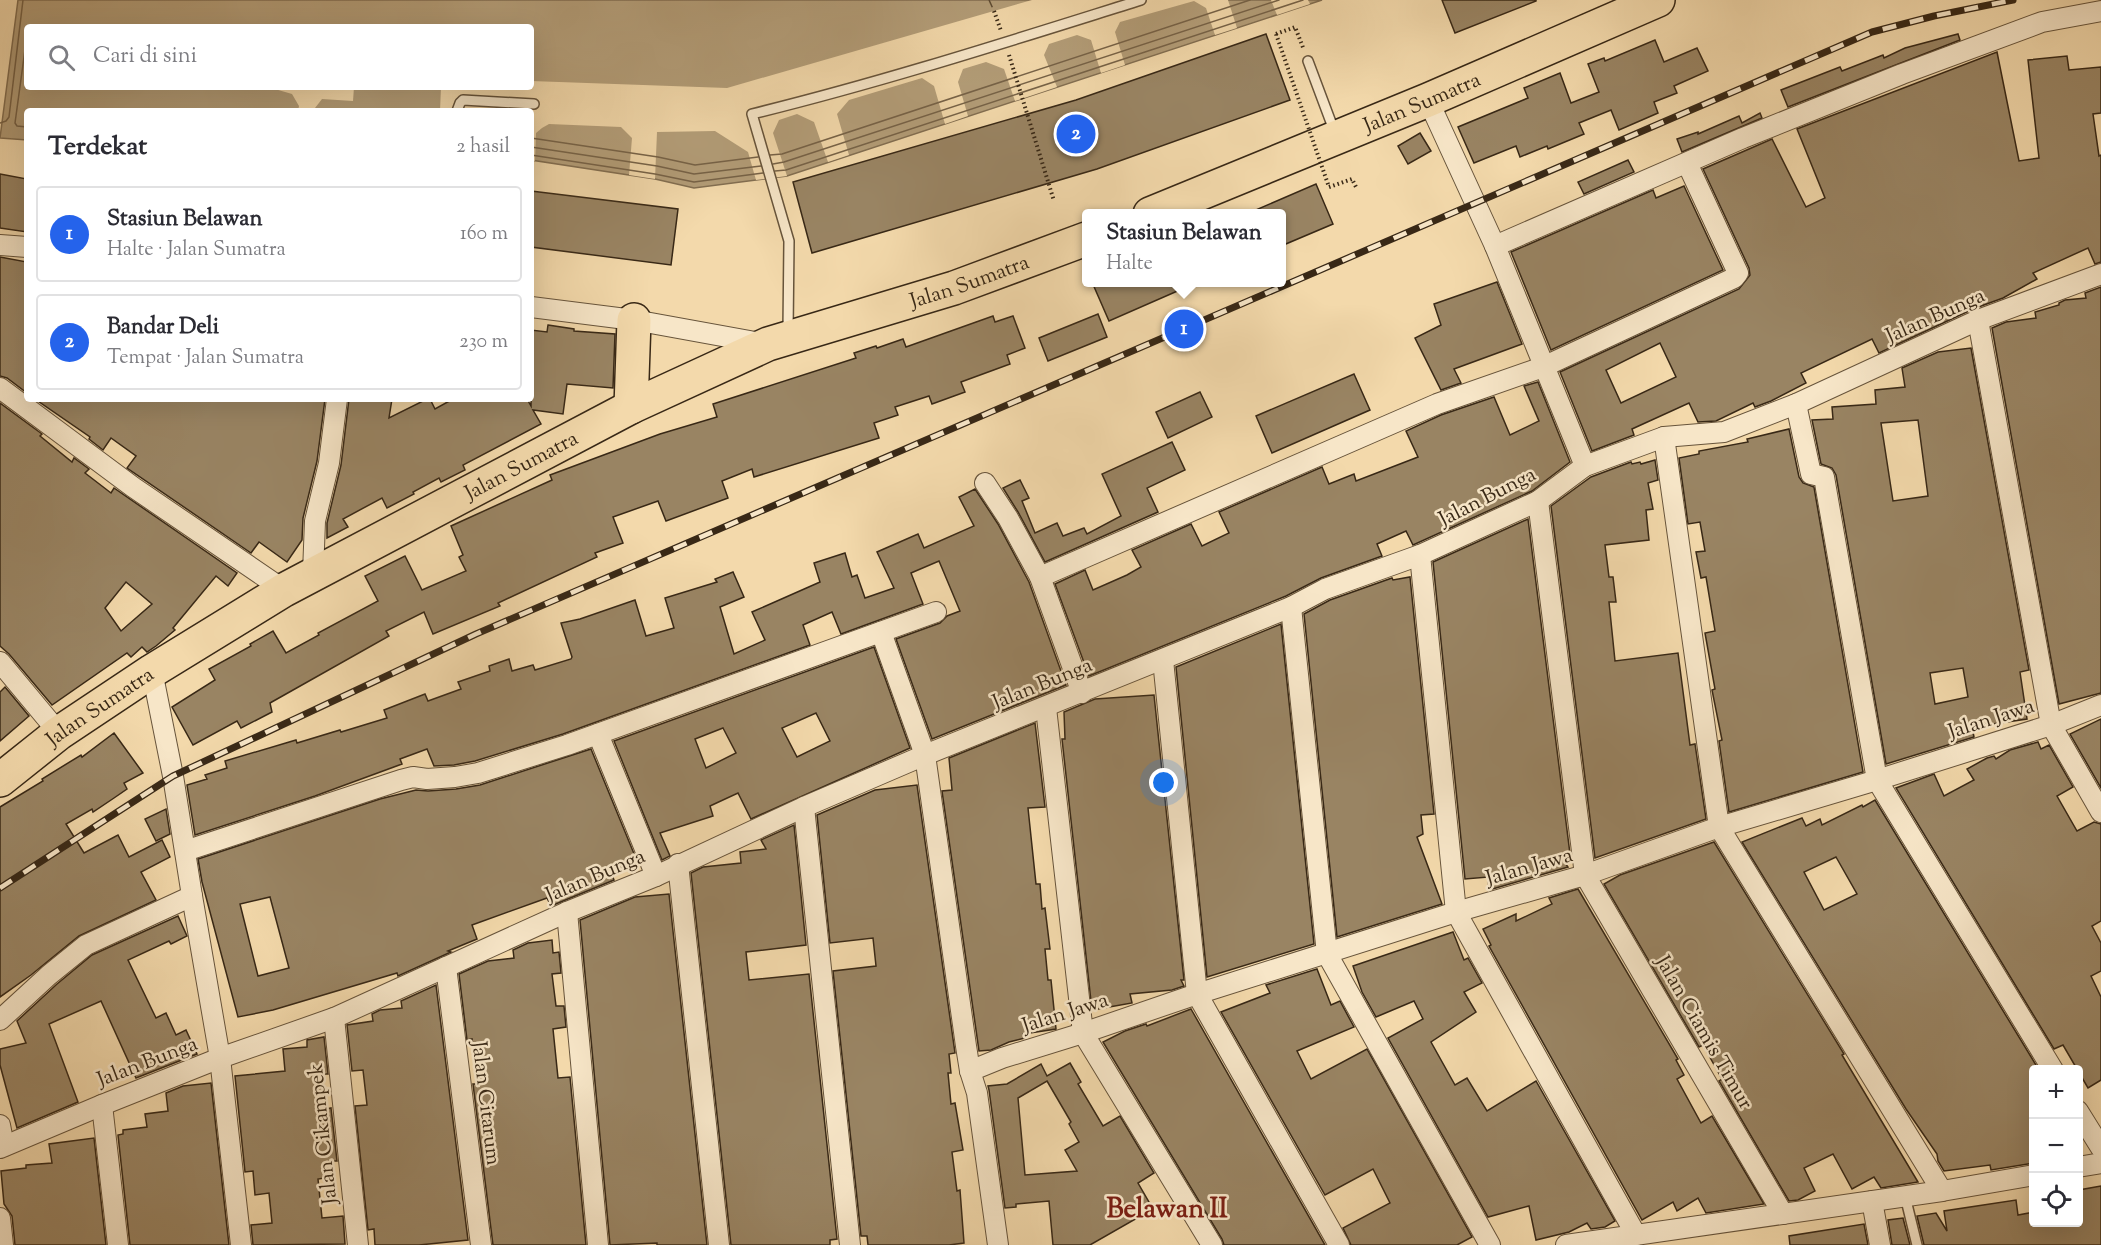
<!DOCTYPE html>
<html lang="id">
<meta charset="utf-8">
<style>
:root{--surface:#fff;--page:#f2f2f3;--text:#2b2b33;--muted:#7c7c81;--line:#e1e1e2;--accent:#2563eb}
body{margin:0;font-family:"Sorts Mill Goudy",serif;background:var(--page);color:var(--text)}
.controls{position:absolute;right:18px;bottom:18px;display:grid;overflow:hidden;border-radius:6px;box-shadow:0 6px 24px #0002}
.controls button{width:54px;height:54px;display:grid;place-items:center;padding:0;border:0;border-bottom:2px solid var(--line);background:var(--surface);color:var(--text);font:30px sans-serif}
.you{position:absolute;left:1164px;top:783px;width:21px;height:21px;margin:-15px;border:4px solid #fff;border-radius:50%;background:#1a73e8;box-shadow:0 0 0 9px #1a73e833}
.badge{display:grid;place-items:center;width:39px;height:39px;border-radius:50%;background:var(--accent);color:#fff;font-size:20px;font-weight:700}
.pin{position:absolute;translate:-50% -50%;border:3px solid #fff;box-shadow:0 2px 6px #0006}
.popup{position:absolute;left:1082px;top:209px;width:204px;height:78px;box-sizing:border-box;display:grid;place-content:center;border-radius:6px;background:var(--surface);filter:drop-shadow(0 2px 4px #0005);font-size:20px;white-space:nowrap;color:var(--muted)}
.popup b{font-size:22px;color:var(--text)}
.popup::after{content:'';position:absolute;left:50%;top:100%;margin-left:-12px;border:12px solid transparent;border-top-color:var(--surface)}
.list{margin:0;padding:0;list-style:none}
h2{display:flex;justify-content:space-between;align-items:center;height:78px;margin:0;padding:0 24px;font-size:26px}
h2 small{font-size:20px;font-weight:400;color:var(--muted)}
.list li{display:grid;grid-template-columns:39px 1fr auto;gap:18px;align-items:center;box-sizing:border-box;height:96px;margin:0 12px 12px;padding:0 12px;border:2px solid var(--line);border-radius:6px}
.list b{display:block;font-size:22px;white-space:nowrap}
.list p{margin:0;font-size:20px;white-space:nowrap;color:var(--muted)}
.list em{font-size:20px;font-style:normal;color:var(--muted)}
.icon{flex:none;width:33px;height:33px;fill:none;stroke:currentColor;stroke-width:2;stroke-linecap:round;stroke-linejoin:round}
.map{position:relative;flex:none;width:2101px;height:1245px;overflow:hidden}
.search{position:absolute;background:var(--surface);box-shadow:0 6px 24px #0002;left:24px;top:24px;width:510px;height:66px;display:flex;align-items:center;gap:15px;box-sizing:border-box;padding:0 21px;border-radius:6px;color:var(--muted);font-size:22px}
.panel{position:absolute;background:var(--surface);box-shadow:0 6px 24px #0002;left:24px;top:108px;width:510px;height:294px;border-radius:6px}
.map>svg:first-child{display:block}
.water{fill:#b39d78;stroke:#826e51;stroke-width:1.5;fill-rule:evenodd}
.pier{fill:#f3d9ab}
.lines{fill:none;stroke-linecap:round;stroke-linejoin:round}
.shore{stroke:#766247;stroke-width:1.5}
.ferry{stroke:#5d4b33;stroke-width:1.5;stroke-dasharray:8 6;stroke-linecap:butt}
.building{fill:#998463;stroke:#382816;stroke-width:1.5;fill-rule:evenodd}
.lane-casing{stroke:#67543b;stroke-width:12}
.street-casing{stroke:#67543b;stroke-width:22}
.highway-casing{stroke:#382816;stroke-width:36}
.path{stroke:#382816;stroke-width:4;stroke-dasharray:1.5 3;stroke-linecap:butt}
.lane{stroke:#f7e6c8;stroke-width:9}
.street{stroke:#f7e6c8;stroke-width:20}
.highway{stroke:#f3d9ab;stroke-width:33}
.rail-casing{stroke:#382816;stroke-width:7}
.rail{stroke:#f7e6c8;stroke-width:4.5;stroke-dasharray:14;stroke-linecap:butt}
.path-bridge{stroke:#382816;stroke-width:4;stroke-dasharray:1.5 3;stroke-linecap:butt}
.labels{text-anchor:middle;stroke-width:5;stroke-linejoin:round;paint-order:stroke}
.street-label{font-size:21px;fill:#382816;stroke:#f7e6c8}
.district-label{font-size:27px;font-weight:bold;fill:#7a1f14;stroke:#f7e6c8}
</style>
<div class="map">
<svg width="2101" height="1245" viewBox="0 0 2101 1245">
<rect width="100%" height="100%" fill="#f3d9ab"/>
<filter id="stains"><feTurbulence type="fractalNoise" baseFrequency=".00333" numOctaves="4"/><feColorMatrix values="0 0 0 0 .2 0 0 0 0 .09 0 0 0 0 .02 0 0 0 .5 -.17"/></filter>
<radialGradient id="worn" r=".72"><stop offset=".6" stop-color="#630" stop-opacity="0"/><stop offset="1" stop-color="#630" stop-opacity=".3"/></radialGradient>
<path class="water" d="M18,0H1322L787,176L694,188L655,179L531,160V111H27V140L0,138ZM27,27H531V87H27Z"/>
<g class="pier">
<path d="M1032,0H1228L1237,28L1215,35L1206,8L1194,1L1120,22L1115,32L1125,65L1101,73L1091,40L1077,35L1049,44L1044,55L1057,87L1015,101L1004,69L986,62L963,69L958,82L968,116L945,124L934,86L922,78L849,100L837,114L849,155L828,162L814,122L797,114L779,120L773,133L787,176L756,180L748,152L715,131L657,132L655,179L629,175L632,138L621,127L549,124L542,128L536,133L535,161L531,160V111H440L441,87H531V81L727,88Z"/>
<path d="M1271,0H1308L1310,4L1277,15Z"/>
<path d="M268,87H354L353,101L322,99L315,108L314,111H298L299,106L292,94Z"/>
</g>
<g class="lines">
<g class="shore">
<path d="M27,35L15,123L17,126L27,127"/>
<path d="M0,123L6,121L9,117L23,0"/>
<path d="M531,138L658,157L695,165L758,157"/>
<path d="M531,147L657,166L694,174L761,166"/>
<path d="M531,155L655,174L694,182L763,173"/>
<path d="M770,155L782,154L1250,0"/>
<path d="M773,164L784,162L1279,0"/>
<path d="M775,171L786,170L1303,0"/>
</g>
<path class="ferry" d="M989,0L994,11"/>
</g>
<g class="building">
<path d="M1442,0H1536V1L1455,33Z"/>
<path d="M1266,34L1290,100L1097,169L812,253L793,182L1076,100Z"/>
<path d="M1958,34L1960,40L1788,107L1781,90L1840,67L1842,71L1883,55L1884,58L1905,48Z"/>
<path d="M1655,40L1664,62L1697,48L1708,71L1674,86L1677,93L1654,102L1658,113L1619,130L1611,110L1579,123L1584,134L1548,149L1547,146L1520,157L1516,146L1474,163L1458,127L1528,98L1524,88L1560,73L1571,103L1599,92L1588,64L1604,58L1605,61Z"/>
<path d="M1997,52L2019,161L2039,158L2028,60L2067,56L2069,70L2101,67V113L2093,114L2099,156L2101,155V262L2095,264L2088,248L2033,273L2037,279L2003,298L1973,309L1879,353L1872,339L1801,373L1806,383L1771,401L1755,407L1753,403L1716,421L1698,422L1689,403L1632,429L1634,435L1592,451L1560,372L1739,289L1750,275L1749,268L1703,169L1772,139L1806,207L1825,198L1797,129ZM1660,343L1676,377L1621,403L1606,370Z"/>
<path d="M1760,113L1762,118L1682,152L1677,139L1698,132V134L1739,116L1742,123Z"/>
<path d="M1420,133L1431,151L1408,164L1398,146Z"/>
<path d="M1628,160L1634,172L1584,194L1578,182Z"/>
<path d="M0,174L27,179V232L0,228Z"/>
<path d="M1316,184L1333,224L1281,246V213H1249Z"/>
<path d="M1684,186L1723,270L1551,350L1511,252L1653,190L1656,198Z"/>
<path d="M531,191L678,209L671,265L531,247Z"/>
<path d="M0,257L27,262V393L7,378L0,376Z"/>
<path d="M1092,282H1198L1109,321Z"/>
<path d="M1497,282L1522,344L1454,369L1461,383L1441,390L1415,338L1441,325L1434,304Z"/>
<path d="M2101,287V693L2059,704L1992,328L2006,322L2036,318L2035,312L2059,305V303L2065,300L2086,298L2085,293Z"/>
<path d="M1098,314L1107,337L1048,361L1039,338Z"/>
<path d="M993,316L995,322L1013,316L1025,348L1007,355L1010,364L961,382L965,392L932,404L929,396L895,407L898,415L874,423L879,438L754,477L752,469L722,481L728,498L666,521L658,501L613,517L623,543L595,553L597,557L498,603L500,606L433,634L424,612L386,631L389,636L270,703L272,712L241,728L237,721L193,745L172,707L215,680L209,669L251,646L250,644L273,631L286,653L319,635L318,633L378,601L365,576L405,556L422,590L466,571L459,557L463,555L451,526L552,480L550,475L660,434L717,417L713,404L856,358L854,353L876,346L877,348L903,339L906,347Z"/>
<path d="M548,325L574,329V331L615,334L613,388L567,384L563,414L533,410L541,424L463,465L465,470L441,482L439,478L413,492L414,494L387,508L382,498L343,519L348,527L327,538V523L341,465L349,399H392L389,418L427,399H430L435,409L453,399H527L531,406V330L547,332Z"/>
<path d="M1971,348L2029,670L2020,672L2027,719L1972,727L1974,737L1886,764L1836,475L1832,468L1821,464L1812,420L1833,419L1832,407L1876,404L1875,390L1905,387L1902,368L1938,352ZM1918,420L1928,496L1893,501L1881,423ZM1963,668L1968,697L1935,704L1930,673Z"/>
<path d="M1354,374L1370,410L1272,453L1256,416Z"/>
<path d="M1538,382L1570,462L1532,491L1413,545L1406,531L1377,544L1382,556L1321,578L1286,596L1089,676L1055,584L1085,570L1093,590L1127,575L1141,567L1132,550L1191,524L1202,546L1229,533L1219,512L1322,467L1329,484L1354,474L1356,481L1418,457L1406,431L1441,415L1494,397L1510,435L1539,421L1524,386Z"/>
<path d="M1200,392L1212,417L1168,438L1156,412Z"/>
<path d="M35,399H325L317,461L303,518L302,540L287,562L259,542L251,553L127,468L136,456L111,438L103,450L89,439L90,437Z"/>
<path d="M0,403L42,434L40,436L72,462L74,458L89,469L85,473L111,493L114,488L237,573L228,586L216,576L173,628L175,630L156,646L147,652L142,647L131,657L127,653L52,705L9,654L0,646ZM126,582L152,604L121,631L105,608Z"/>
<path d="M1789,429L1799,477L1803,483L1814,487L1863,772L1729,812L1719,741L1722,740L1712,690L1715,689L1705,633L1715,631L1706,577L1701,578L1696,552L1705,551L1700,522L1688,524L1679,458L1699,454V451L1748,442L1747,439Z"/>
<path d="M1172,442L1185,470L1147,488L1158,512L1045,562L1018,512L1003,488L1020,480L1029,498L1022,501L1035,533L1057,523L1063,536L1084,528L1087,534L1121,516L1102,474Z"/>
<path d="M1655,460L1658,480L1648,483L1653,509L1646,510L1649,540L1605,545L1609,577H1613L1616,602H1609L1615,661L1678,653L1690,745L1695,744L1706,819L1595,858L1551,506L1591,477L1631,462L1632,464L1640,462L1641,464Z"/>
<path d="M975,489L998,524L1029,582L1066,685L932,739L896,639L940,623L947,616L960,611L939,561L911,573L923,604L841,634L832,612L803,625L810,645L563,734L475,761L454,765L434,766L427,749L400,759L402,764L315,796L195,835L187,785L207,779L205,775L227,768L225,761L296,740L297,743L340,730L341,732L387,718L384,710L425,694L428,701L461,689L458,682L490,671L489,666L509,659L512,671L533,665L535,670L571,659L572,657L561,623L580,619L635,600L646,636L674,628L665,598L717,582L715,579L733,572L744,597L720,607L734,654L765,640L752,612L820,582L814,563L845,553L852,577L857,575L865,598L894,588L877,552L918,534L924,548L974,526L959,497Z"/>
<path d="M1528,519L1571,862L1565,863L1568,867L1489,890L1488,877L1465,879L1433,562Z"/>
<path d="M1410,577L1434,814L1421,815L1423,834L1417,837L1442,904L1337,937L1304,614L1330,600L1392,578L1393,580Z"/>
<path d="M1281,624L1314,944L1207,977L1176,667Z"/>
<path d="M874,647L910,748L751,819L738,793L710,806L713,816L660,833L670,856L662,860L614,741ZM816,713L830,741L797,757L782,728ZM723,728L736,753L706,768L695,739Z"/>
<path d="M5,687L29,716L0,741V692Z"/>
<path d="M1154,695L1184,980H1181L1184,986L1172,990L1130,994L1132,1003L1092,1010L1062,739H1065L1064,712L1095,699Z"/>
<path d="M2101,719V788L2070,734Z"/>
<path d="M1035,723L1045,807L1028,808L1036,884H1040L1042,909L1045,908L1050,949H1045L1048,980H1051L1056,1029L1023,1034L1025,1038L1009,1042L991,1050L979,1051L942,791L952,790L949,758Z"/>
<path d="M114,733L143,773L124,783L127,789L114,798L93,812L92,809L66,824L84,853L118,835L129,857L162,840L170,857L141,872L156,900L79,936L31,975L0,997V807L43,781L42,779L81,755L82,757Z"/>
<path d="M2038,742L2041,749L2049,745L2073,787L2057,796L2077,831L2094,822L2101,824V921L2092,926L2101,943V971L2091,976L2101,997V1080L2088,1088L2063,1045L2054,1049L1896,788L1934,774L1944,796L1974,780L1967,769L1987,758L1994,756L1996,759L2010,750Z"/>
<path d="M591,749L637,861L611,872L614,880L551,906L547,898L472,925L477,939L448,951L451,952L398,976L397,973L273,1010L238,1017L202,882L198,859L380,799L416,790L428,791L456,789L480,785ZM270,897L289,968L258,976L240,904Z"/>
<path d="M917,785L955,1053L949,1054L951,1073H948L951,1104L955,1103L963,1150L952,1152L957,1191L960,1190L964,1243L949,1245H868L867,1236H861L833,971L876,966L873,938L830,943L817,815L875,790Z"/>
<path d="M1875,800L2039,1070H2034V1163L1991,1170L1990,1165L1944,1171L1938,1161L1937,1154L1906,1109L1742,842L1802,818L1806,826L1820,819L1822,825L1862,805L1863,807ZM1836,857L1857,894L1824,910L1804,872Z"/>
<path d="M166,809L170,834L156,841L145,819Z"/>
<path d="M794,825L806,945L746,952L749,980L809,974L837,1239L830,1240V1245H731L691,873L703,867L741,863L740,852L766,849L761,840Z"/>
<path d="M1714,842L1844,1054L1842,1055L1918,1182L1881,1188L1874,1177L1852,1189L1833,1154L1804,1168L1815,1191L1798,1200L1789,1201L1719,1081L1722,1079L1703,1045L1699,1047L1604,884L1620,875Z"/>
<path d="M1578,889L1678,1059L1676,1060L1684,1075L1677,1079L1701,1123L1712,1116L1764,1204L1706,1213L1698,1198L1677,1211L1673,1202L1642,1220L1489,946L1491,945L1483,929L1516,914V921L1552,904L1549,898Z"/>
<path d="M669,894L707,1245H657V1243L610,1245L580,920L635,897Z"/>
<path d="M178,916L187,936L171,944L169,941L128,960L156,1018L166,1013L176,1035L186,1030L197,1054L136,1078L101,1001L49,1024L78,1102L17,1128L0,1065V1049L26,1043L17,1021L57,984L92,955Z"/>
<path d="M1453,932L1464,960L1468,958L1482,983L1464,992L1476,1012L1431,1042L1455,1085L1467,1078L1487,1111L1536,1081L1615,1221L1605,1227L1591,1229L1587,1223L1569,1232L1536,1240L1529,1206L1488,1217L1388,1038L1423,1019L1414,1001L1376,1017L1362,992L1353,966Z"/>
<path d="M552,940L553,953L559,952L561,973L552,974L556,1006H564L566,1027L553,1029L558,1078L570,1077L586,1245H493L473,1084H477L472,1039L467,1040L459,974L488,961L514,958L513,950L528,943Z"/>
<path d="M1317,969L1331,1005L1340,1001L1354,1027L1297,1051L1311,1079L1367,1049L1472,1237L1457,1245H1351L1343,1228L1390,1203L1373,1169L1325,1195L1221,1012L1270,993L1266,985Z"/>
<path d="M436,985L468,1240L419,1245H375L374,1229L368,1230L355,1106L367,1105L363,1070L352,1071L347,1025L373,1021L372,1014L380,1010L402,1008L401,1001Z"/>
<path d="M1191,1009L1325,1245H1224L1222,1239L1103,1042L1125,1031L1146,1024L1147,1026Z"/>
<path d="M324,1037L328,1074H322L326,1109L331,1108L337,1161H329L330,1177L318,1179L322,1218L343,1216L345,1244L253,1245L251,1225L272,1223L269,1193L255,1195L253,1171L245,1172L235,1076L285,1071L283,1049L307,1047V1040Z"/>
<path d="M1070,1063L1081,1082L1078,1084L1103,1126L1120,1116L1154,1173L1138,1183L1153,1209L1090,1245H1053L1049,1201L1016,1204V1207L1005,1208L989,1090L988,1086L1007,1084L1041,1064L1047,1076ZM1047,1081L1071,1122L1069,1124L1079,1142L1065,1150L1077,1171L1025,1175L1018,1098Z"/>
<path d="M211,1083L229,1245H130L118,1135L123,1134V1130L147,1127L145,1114L168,1111L166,1093L183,1086Z"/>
<path d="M94,1138L106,1245H15L12,1216L4,1204L1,1171L26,1168V1165L52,1163L49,1144Z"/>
<path d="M2101,1186V1245H1924L1917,1216L1936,1213L1947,1231L1944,1211L2016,1200L2018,1215L2034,1212V1222H2079V1190Z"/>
<path d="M1903,1218L1910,1245H1892L1888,1220Z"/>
<path d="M1864,1224L1868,1245H1790L1789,1236Z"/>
</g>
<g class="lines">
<defs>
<g id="lane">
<path d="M1308,61L1335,133"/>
<path d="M457,111L460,103L463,100L534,104"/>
<path d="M788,331L789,241L752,114C883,82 1013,40 1141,0"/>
<path d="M1905,1196L1917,1245"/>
</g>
<g id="street">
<path d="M1428,100L1495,246L1585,466"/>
<path d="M0,245L27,247"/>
<path d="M1495,246L1743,138L1902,74L2042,22L2101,11"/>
<path d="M531,307L634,320L766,344"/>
<path d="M1978,320L2051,725L2101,812"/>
<path d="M0,388L133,487L284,590"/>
<path d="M1796,404L1811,474L1824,477L1877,780L2053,1070"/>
<path d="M1664,437L1719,827L1942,1191"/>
<path d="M985,483L1008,518L1040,577L1082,693"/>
<path d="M1538,501L1585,875L1783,1214"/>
<path d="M1420,555L1456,912L1636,1235"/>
<path d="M313,573L315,521L329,463L337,399"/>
<path d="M1040,577L1437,404L1543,367L1734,278L1738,273L1687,163"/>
<path d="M1291,607L1327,954L1490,1245"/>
<path d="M881,632L925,755L966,1046L970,1071L977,1093L998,1245"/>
<path d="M1163,660L1197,994L1339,1245"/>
<path d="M0,662L59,733"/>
<path d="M152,671L173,776L192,896L220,1058L241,1245"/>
<path d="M1046,708L1083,1033L1212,1245"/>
<path d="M598,734L656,876"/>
<path d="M804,807L850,1245"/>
<path d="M185,851L401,780L413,777L427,779L455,777L478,773L567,745L936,612"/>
<path d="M678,864L719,1245"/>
<path d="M567,912L598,1245"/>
<path d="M446,967L481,1245"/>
<path d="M334,1018L358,1245"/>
<path d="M0,1020L49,975L86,945L192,896"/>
<path d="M970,1071L1002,1058L1083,1033L1197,994L1456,912L1585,875L1719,827L1877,780L2051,725L2101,705"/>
<path d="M102,1105L118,1245"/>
<path d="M2078,1111L2101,1148"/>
<path d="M0,1125L4,1146"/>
<path d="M0,1148L102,1105L220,1058L334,1018L567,912L656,876L804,807L925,755L1291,607L1325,589L1420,555L1538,501L1585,466L1664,437L1724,432L1796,404L1978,320L2101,274"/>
<path d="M2078,1167L2101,1163"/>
<path d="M1872,1201L1880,1245"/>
<path d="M0,1218L3,1245"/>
<path d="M1566,1245L1942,1191L2034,1175"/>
</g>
<g id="highway">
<path id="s1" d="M1150,214L1428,100L1658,0"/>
<path d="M631,407L634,320"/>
<path id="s2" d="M0,780L59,733L152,671L284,590L631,407L768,344L954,288L1086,239"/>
</g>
</defs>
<use href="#lane" class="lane-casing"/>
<use href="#street" class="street-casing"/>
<use href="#highway" class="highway-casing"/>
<g class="path">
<path d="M994,11L1001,31"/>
<path d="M1276,34L1295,27L1304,50"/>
<path d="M1009,55L1054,201"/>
<path d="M1329,187L1352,179L1356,187"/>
</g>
<use href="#lane" class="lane"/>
<use href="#street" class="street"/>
<use href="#highway" class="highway"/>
<defs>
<path id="rail" d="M0,888L173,776L476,634L1872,32L1934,16L2013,0"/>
</defs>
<use href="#rail" class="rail-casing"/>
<use href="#rail" class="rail"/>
<path class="path-bridge" d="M1276,34L1329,187"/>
</g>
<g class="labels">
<g class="street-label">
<text dy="7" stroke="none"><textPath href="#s1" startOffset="294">Jalan Sumatra</textPath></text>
<text dy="7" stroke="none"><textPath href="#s2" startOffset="1096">Jalan Sumatra</textPath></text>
<text transform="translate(1935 315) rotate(-24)" y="7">Jalan Bunga</text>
<text dy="7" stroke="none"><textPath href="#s2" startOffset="610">Jalan Sumatra</textPath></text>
<text transform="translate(1487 496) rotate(-27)" y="7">Jalan Bunga</text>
<text transform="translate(1042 683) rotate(-22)" y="7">Jalan Bunga</text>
<text dy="7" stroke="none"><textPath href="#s2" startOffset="124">Jalan Sumatra</textPath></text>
<text transform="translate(1991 718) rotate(-18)" y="7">Jalan Jawa</text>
<text transform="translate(1529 866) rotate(-16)" y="7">Jalan Jawa</text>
<text transform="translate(595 875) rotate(-23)" y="7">Jalan Bunga</text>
<text transform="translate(1065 1012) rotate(-18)" y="7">Jalan Jawa</text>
<text transform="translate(1705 1032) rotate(60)" y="7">Jalan Ciamis Timur</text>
<text transform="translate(147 1061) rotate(-21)" y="7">Jalan Bunga</text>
<text transform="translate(487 1103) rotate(83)" y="7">Jalan Citarum</text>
<text transform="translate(322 1134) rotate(-96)" y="7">Jalan Cikampek</text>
</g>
<g class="district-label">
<text x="1167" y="1217">Belawan II</text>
</g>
</g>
<rect width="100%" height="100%" filter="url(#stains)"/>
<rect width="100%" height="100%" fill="url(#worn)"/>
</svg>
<div class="controls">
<button>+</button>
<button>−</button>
<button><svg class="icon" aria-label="locate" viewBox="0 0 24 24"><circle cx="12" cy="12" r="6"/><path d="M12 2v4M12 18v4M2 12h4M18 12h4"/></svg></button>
</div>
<div class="you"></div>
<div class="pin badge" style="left:1184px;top:329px">1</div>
<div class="popup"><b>Stasiun Belawan</b>Halte</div>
<div class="pin badge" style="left:1076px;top:134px">2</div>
<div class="search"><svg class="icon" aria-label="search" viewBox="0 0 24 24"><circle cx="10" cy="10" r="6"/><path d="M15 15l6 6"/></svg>Cari di sini</div>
<section class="panel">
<h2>Terdekat<small>2 hasil</small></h2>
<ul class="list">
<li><span class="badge">1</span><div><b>Stasiun Belawan</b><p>Halte · Jalan Sumatra</p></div><em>160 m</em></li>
<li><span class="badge">2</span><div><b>Bandar Deli</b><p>Tempat · Jalan Sumatra</p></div><em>230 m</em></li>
</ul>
</section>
</div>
